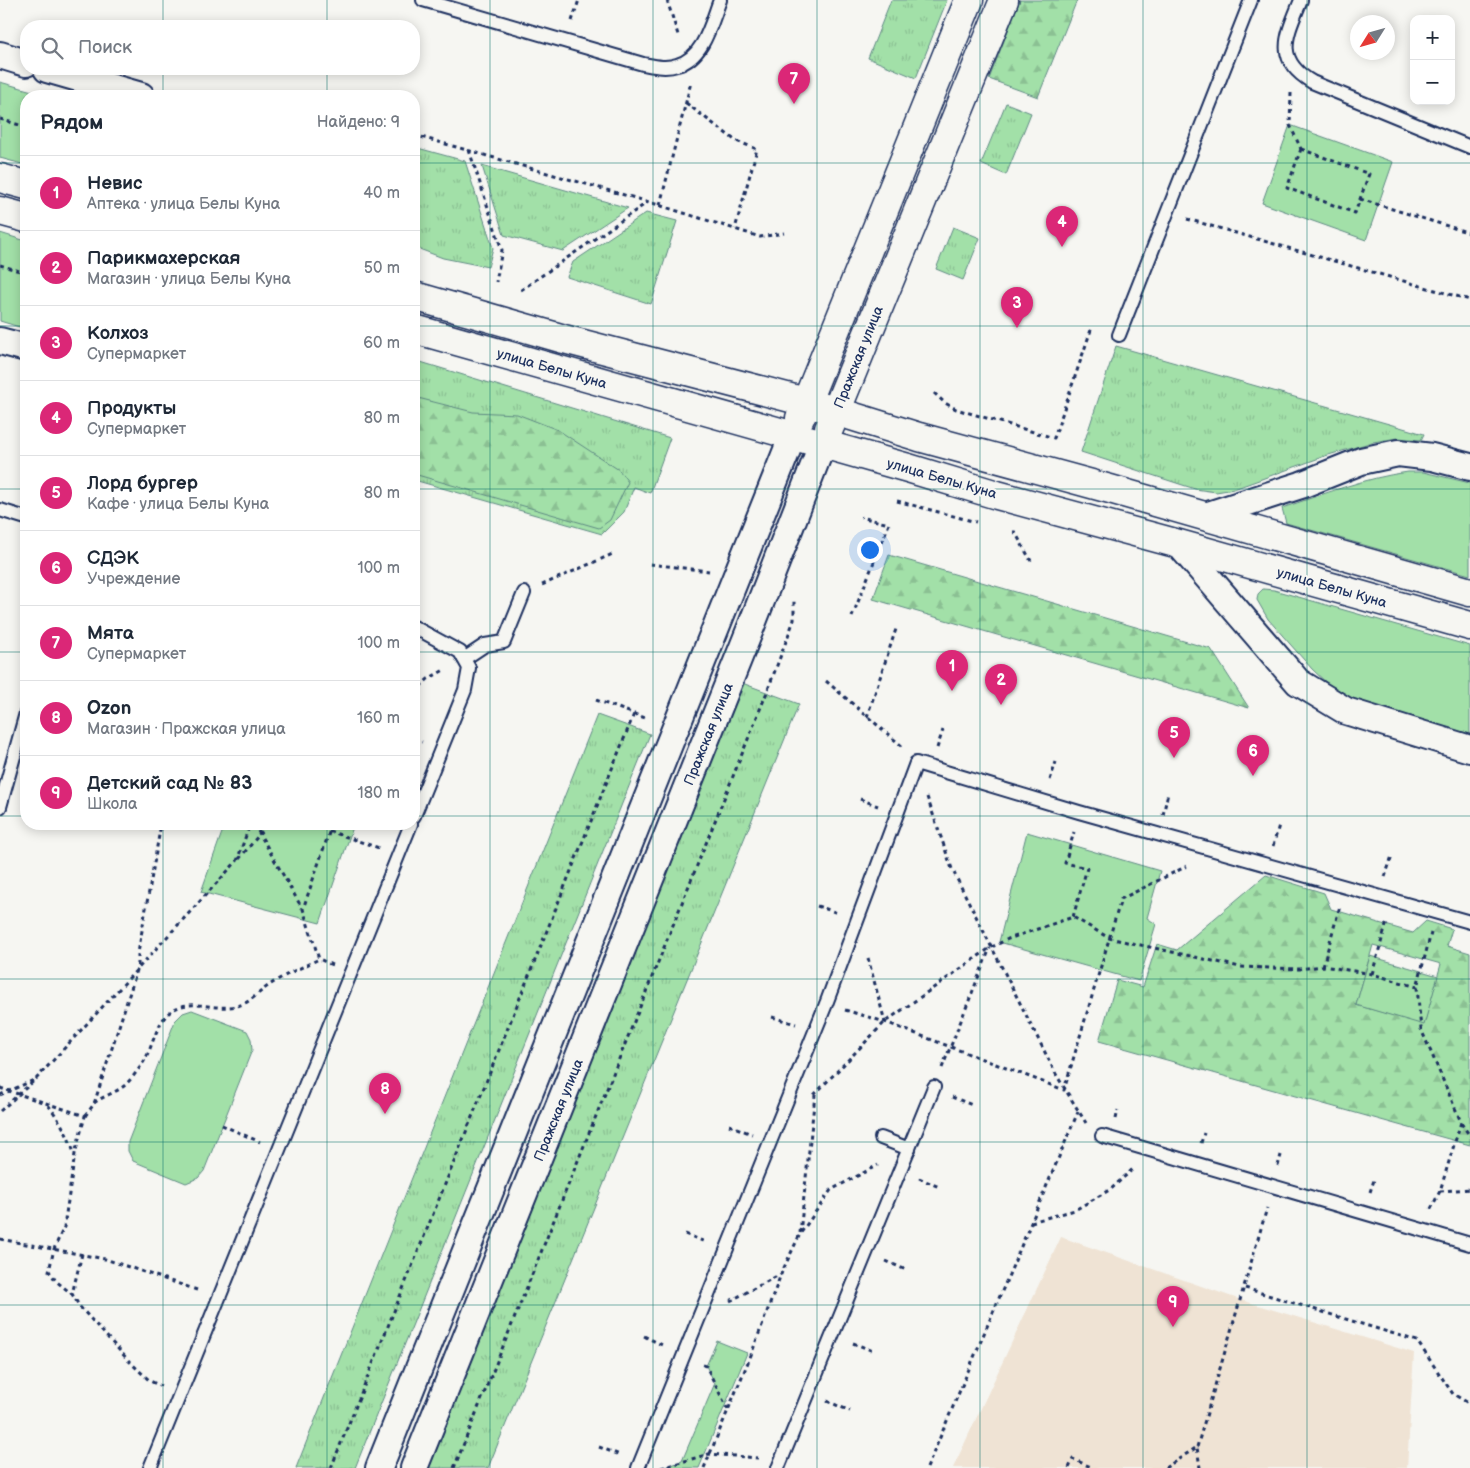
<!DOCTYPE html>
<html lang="ru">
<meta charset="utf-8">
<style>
:root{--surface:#fff;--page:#f6f6f7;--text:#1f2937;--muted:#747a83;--line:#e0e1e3;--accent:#db2777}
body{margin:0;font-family:"Balsamiq Sans",sans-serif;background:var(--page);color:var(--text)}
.controls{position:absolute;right:15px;top:15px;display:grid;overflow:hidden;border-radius:10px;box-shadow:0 2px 12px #0003}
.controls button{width:45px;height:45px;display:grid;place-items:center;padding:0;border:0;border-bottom:1px solid var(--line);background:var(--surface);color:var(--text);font:25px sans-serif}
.compass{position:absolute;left:1350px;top:15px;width:45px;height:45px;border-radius:50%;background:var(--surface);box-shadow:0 2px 12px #0003;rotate:233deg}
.you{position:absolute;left:869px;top:549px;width:18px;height:18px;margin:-12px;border:4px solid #fff;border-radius:50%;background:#1a73e8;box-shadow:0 0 0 8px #1a73e833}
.badge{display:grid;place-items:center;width:32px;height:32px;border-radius:50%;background:var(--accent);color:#fff;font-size:16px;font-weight:700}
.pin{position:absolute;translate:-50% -41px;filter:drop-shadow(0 1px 2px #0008)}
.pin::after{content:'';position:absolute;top:26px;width:18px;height:15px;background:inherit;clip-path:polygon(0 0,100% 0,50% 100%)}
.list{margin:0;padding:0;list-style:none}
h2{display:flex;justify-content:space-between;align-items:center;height:65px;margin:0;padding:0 20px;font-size:21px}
h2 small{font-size:16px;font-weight:400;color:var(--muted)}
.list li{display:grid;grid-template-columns:32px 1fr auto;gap:15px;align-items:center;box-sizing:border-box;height:75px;padding:0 20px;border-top:1px solid var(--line)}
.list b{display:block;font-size:19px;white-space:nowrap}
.list p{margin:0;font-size:16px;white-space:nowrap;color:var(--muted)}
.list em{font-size:16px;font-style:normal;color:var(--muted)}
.icon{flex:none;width:28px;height:28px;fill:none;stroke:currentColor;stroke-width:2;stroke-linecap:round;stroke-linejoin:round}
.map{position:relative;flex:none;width:1470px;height:1468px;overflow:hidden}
.search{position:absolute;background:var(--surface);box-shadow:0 2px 12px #0003;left:20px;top:20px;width:400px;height:55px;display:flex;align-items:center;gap:12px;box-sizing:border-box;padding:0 18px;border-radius:20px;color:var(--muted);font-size:19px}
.panel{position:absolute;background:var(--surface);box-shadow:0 2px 12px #0003;left:20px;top:90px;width:400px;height:740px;border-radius:20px}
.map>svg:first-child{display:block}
.built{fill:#efe3d4}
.grass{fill:url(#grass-tufts);stroke:#5e8883}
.forest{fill:url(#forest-firs);stroke:#5e8883;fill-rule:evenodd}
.green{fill:#a2e0a8;stroke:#5e8883}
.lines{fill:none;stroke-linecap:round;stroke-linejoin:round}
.lane-casing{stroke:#1b2f5e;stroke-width:16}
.street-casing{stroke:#1b2f5e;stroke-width:30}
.secondary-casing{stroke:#1b2f5e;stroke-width:31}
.path{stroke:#1b2f5e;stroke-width:3;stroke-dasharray:4 4;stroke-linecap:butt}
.lane{stroke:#f6f6f2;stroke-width:12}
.street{stroke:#f6f6f2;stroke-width:26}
.secondary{stroke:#f6f6f2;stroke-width:28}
.grid{fill:none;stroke:#0f766e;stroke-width:1;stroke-opacity:0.55}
.labels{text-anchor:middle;stroke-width:4.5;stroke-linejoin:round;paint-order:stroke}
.street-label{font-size:14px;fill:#1b2f5e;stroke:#f6f6f2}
</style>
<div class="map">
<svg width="1470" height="1468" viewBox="0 0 1470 1468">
<defs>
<pattern id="grass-tufts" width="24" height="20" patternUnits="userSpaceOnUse" patternTransform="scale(1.25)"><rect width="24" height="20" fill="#a2e0a8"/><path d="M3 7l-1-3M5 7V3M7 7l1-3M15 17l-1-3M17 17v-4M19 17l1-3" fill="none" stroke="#8bc093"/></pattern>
<pattern id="forest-firs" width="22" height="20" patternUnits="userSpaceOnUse" patternTransform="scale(1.25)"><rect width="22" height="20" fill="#a2e0a8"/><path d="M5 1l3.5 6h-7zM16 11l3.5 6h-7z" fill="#8bc093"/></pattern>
</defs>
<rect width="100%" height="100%" fill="#f6f6f2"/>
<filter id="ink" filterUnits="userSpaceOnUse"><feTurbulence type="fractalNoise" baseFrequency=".02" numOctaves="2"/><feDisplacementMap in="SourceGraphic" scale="10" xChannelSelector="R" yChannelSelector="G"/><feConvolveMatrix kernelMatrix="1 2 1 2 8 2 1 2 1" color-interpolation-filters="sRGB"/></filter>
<g filter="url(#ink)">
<path class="built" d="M1061,1237L1241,1300L1414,1353L1407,1468H953Z"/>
<g class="grass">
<path d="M891,0H947L916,78L868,58Z"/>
<path d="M1006,103L1031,113L1006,175L981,164Z"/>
<path d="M414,147L465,161L493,248L488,267L443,258L414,247Z"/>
<path d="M482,166L628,208L563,251L504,235Z"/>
<path d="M646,213L677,221L651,304L567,277L573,262Z"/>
<path d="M953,227L980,238L963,280L936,269Z"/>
<path d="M1116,346L1424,434L1421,440L1398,438L1373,442L1325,456L1234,489L1216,492L1195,489L1081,452Z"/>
<path d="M414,360L670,438L650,493L634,487L624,512L602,534L414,480Z"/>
<path d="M742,683L799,704L488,1468H425Z"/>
<path d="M597,715L650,734L355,1468H296Z"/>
</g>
<g class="forest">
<path d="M1020,0H1077L1038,97L989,79Z"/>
<path d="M414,397L473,412L517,414L558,430L619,470L628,482L610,520L599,528L414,474Z"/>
<path d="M889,555L1211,649L1249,708L873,599Z"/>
<path d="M1266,875L1324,893L1331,909L1413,933L1426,921L1452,929L1447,946L1470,953V1145L1099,1041L1117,980L1143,987L1157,944L1177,950ZM1373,945L1441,964L1424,1024L1356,1005Z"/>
</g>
<g class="green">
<path d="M0,82L50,96H26V165L0,158Z"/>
<path d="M1290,125L1393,162L1366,240L1262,203Z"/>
<path d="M0,233L26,241V329L0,321Z"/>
<path d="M1408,472H1423L1470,483V575L1286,523L1282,508C1324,494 1364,478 1408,472Z"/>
<path d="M1263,589L1274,590L1470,646V737L1349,699L1333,689L1312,669L1268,619L1257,600L1258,594Z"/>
<path d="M225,824H354L320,923L201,892Z"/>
<path d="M1027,832L1160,871L1147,918L1156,924L1139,981L999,942Z"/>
<path d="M1370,956L1438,976L1424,1025L1356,1005Z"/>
<path d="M192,1010L247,1031L251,1039L252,1050L204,1171L198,1178L186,1183L133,1161L128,1151V1142L175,1021L183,1013Z"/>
<path d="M717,1341L747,1353L699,1468H664L682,1461L715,1383L706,1366Z"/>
</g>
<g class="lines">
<defs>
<g id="lane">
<path d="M423,0L643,64C654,66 666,69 677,65C704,58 711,23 720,0"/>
<path d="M1301,0C1287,35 1273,59 1312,82L1470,147"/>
<path d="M1119,335L1251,0"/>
<path d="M0,510L26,518"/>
<path d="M414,627L460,652L469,668L465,690L414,816"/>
<path d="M464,659L485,645L504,642L524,593"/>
<path d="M0,807L26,713"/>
<path d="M1102,1136L1470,1244"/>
<path d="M881,1138L909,1149"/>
<path d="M150,1468L411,824"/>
<path d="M638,1468L826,1004L916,763L1079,812L1470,922"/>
<path d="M778,1468L934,1087"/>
</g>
<g id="street">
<path d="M0,55L26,63"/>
<path d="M47,69L141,96"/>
<path d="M0,341L26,348"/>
<path d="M1205,516L1301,485L1361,461L1398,453L1432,457L1470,467"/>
<path d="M1179,544L1298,682L1346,711L1470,749"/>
<path d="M379,1468L793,435"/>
<path d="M414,1468L749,632L822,445"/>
</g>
<g id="secondary">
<path d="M0,178L26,185"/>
<path d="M0,211L26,218"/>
<path d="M414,296L564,339L806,402L919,437L1110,489L1470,592"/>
<path d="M414,329L908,468L997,495L1179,544L1470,626"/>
<path d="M800,418L969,0"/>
<path d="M829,429L1004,0"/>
</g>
</defs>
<use href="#lane" class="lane-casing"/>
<use href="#street" class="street-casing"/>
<use href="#secondary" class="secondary-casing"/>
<g class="path">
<path d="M667,0L679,38"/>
<path d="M572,21L579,0"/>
<path d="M258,93L269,96"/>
<path d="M1291,93L1290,125L1301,149"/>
<path d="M686,103L736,141L757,149L735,229"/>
<path d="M0,119L26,127"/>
<path d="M414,135L649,202L760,237L784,233"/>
<path d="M1301,149L1369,174L1355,213L1287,188Z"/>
<path d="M469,150L502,250L496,282"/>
<path d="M1360,199L1470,233"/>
<path d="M660,205L691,82"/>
<path d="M1187,219L1470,300"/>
<path d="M0,265L26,273"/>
<path d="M521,290L648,202"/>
<path d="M934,393L945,403L956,409L1054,438L1092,327"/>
<path d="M897,501L976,522"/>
<path d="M1013,532H1015L1031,561"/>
<path d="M650,564L709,571"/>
<path d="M542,585L615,553"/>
<path d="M852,617L889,524L861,517"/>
<path d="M826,681L903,747"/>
<path d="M414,692L428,679L446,669"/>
<path d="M596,700L648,719"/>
<path d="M867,717L896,629"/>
<path d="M414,739L422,742"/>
<path d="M937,748L943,730"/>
<path d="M1050,780L1056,762"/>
<path d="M927,797L952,869L1057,1076L1086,1123"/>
<path d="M860,799L878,806"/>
<path d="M1163,815L1168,793"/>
<path d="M254,824L302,908"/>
<path d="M329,831L379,848"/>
<path d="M1273,846L1279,825"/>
<path d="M239,859L268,824"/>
<path d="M1385,877L1392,856"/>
<path d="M817,906L838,913"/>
<path d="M1073,917L1087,868L1065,863L1074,832"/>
<path d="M868,958L885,1022"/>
<path d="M332,965L319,959L303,909L332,824"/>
<path d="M1323,966L1340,906"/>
<path d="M1372,974L1387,922"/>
<path d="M845,1010L885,1022L1064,1090L1121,899L1187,866"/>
<path d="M772,1017L796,1024"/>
<path d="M942,1068L990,948"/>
<path d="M0,1088L85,1116L75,1154L64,1227L54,1249L49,1271L56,1281L72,1294"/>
<path d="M0,1095L34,1080"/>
<path d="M814,1095L885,1022L990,948L1008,939L1073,917L1109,938L1240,967L1300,969L1323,966L1372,974L1417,987"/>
<path d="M952,1097L972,1105"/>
<path d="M94,1103C103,1096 115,1093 124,1086C131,1080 138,1070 143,1063C153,1048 155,1024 170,1012C191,996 215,1013 240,1005C251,1002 261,990 271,984C286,974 303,967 319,959"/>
<path d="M48,1105C60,1120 68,1135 74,1153"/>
<path d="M0,1111L36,1079L237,861L250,824"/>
<path d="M85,1116L94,1104L138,967V953L161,824"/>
<path d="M1116,1119L1118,1110"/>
<path d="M1461,1123L1470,1136"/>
<path d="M222,1125L260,1142"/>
<path d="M729,1125L752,1134"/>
<path d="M1201,1143L1204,1133"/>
<path d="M1278,1166L1281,1155"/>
<path d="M919,1178L939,1187"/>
<path d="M1440,1191L1470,1189"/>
<path d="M1370,1192L1374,1180"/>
<path d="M1431,1209L1440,1191L1461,1122L1421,1029L1417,987L1431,933"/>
<path d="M1031,1222L1075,1210L1111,1189L1134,1168"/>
<path d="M800,1233L815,1095"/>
<path d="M685,1234L705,1242"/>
<path d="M0,1239L105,1259L200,1291"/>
<path d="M82,1254L72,1294L80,1307L129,1361L150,1381L161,1386"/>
<path d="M886,1261L906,1270"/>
<path d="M1245,1288L1417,1341L1453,1394L1470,1404"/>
<path d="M730,1301L781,1274L800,1234L831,1190L878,1165"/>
<path d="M644,1336L664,1346"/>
<path d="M853,1343L873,1351"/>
<path d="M703,1365L706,1366L728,1410"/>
<path d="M827,1401L850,1411"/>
<path d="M599,1447L620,1455"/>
<path d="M1197,1447L1267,1208"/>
<path d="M331,1468L634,714"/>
<path d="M454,1468L767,692L794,620V601"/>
<path d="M661,1468L709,1454L758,1458"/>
<path d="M704,1468L751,1355L781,1274"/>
<path d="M927,1468L1078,1112"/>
<path d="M1069,1468L1073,1459L1093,1468"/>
<path d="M1165,1468L1197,1447L1200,1468"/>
</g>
<use href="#lane" class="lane"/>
<use href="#street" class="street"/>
<use href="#secondary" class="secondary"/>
</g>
</g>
<path class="grid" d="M163,0V26M327,0V26M490,0V1468M653,0V1468M817,0V1468M980,0V1468M1143,0V1468M1307,0V1468M163,69V96M327,69V96M0,163H26M414,163H1470M0,326H26M414,326H1470M0,489H26M414,489H1470M0,652H26M414,652H1470M0,816H26M414,816H1470M163,824V1468M327,824V1468M0,979H1470M0,1142H1470M0,1305H1470"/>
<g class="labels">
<g class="street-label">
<text transform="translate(858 357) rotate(-68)" y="5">Пражская улица</text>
<text transform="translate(552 368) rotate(16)" y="5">улица Белы Куна</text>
<text transform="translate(942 478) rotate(16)" y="5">улица Белы Куна</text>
<text transform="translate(1332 587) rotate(16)" y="5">улица Белы Куна</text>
<text transform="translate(708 734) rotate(-68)" y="5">Пражская улица</text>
<text transform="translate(558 1110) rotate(-68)" y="5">Пражская улица</text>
</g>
</g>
</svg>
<div class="controls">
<button>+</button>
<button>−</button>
</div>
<svg class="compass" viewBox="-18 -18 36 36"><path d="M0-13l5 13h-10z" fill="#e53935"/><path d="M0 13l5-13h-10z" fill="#747a83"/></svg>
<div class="you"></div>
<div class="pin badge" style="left:952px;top:691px">1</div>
<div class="pin badge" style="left:1001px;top:705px">2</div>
<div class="pin badge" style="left:1017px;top:328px">3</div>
<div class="pin badge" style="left:1062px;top:247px">4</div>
<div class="pin badge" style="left:1174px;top:758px">5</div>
<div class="pin badge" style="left:1253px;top:776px">6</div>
<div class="pin badge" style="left:794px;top:104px">7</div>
<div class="pin badge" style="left:385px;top:1114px">8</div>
<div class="pin badge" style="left:1173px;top:1327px">9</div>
<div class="search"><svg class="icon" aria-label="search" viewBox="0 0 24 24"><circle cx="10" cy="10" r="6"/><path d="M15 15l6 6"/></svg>Поиск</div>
<section class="panel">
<h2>Рядом<small>Найдено: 9</small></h2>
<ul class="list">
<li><span class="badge">1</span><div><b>Невис</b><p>Аптека · улица Белы Куна</p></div><em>40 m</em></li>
<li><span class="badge">2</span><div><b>Парикмахерская</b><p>Магазин · улица Белы Куна</p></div><em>50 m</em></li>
<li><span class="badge">3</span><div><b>Колхоз</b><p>Супермаркет</p></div><em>60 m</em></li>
<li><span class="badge">4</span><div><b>Продукты</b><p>Супермаркет</p></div><em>80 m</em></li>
<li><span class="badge">5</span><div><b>Лорд бургер</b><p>Кафе · улица Белы Куна</p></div><em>80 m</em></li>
<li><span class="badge">6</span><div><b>СДЭК</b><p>Учреждение</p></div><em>100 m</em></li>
<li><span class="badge">7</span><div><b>Мята</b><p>Супермаркет</p></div><em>100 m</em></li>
<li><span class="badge">8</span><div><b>Ozon</b><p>Магазин · Пражская улица</p></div><em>160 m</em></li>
<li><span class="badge">9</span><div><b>Детский сад № 83</b><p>Школа</p></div><em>180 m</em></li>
</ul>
</section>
</div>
